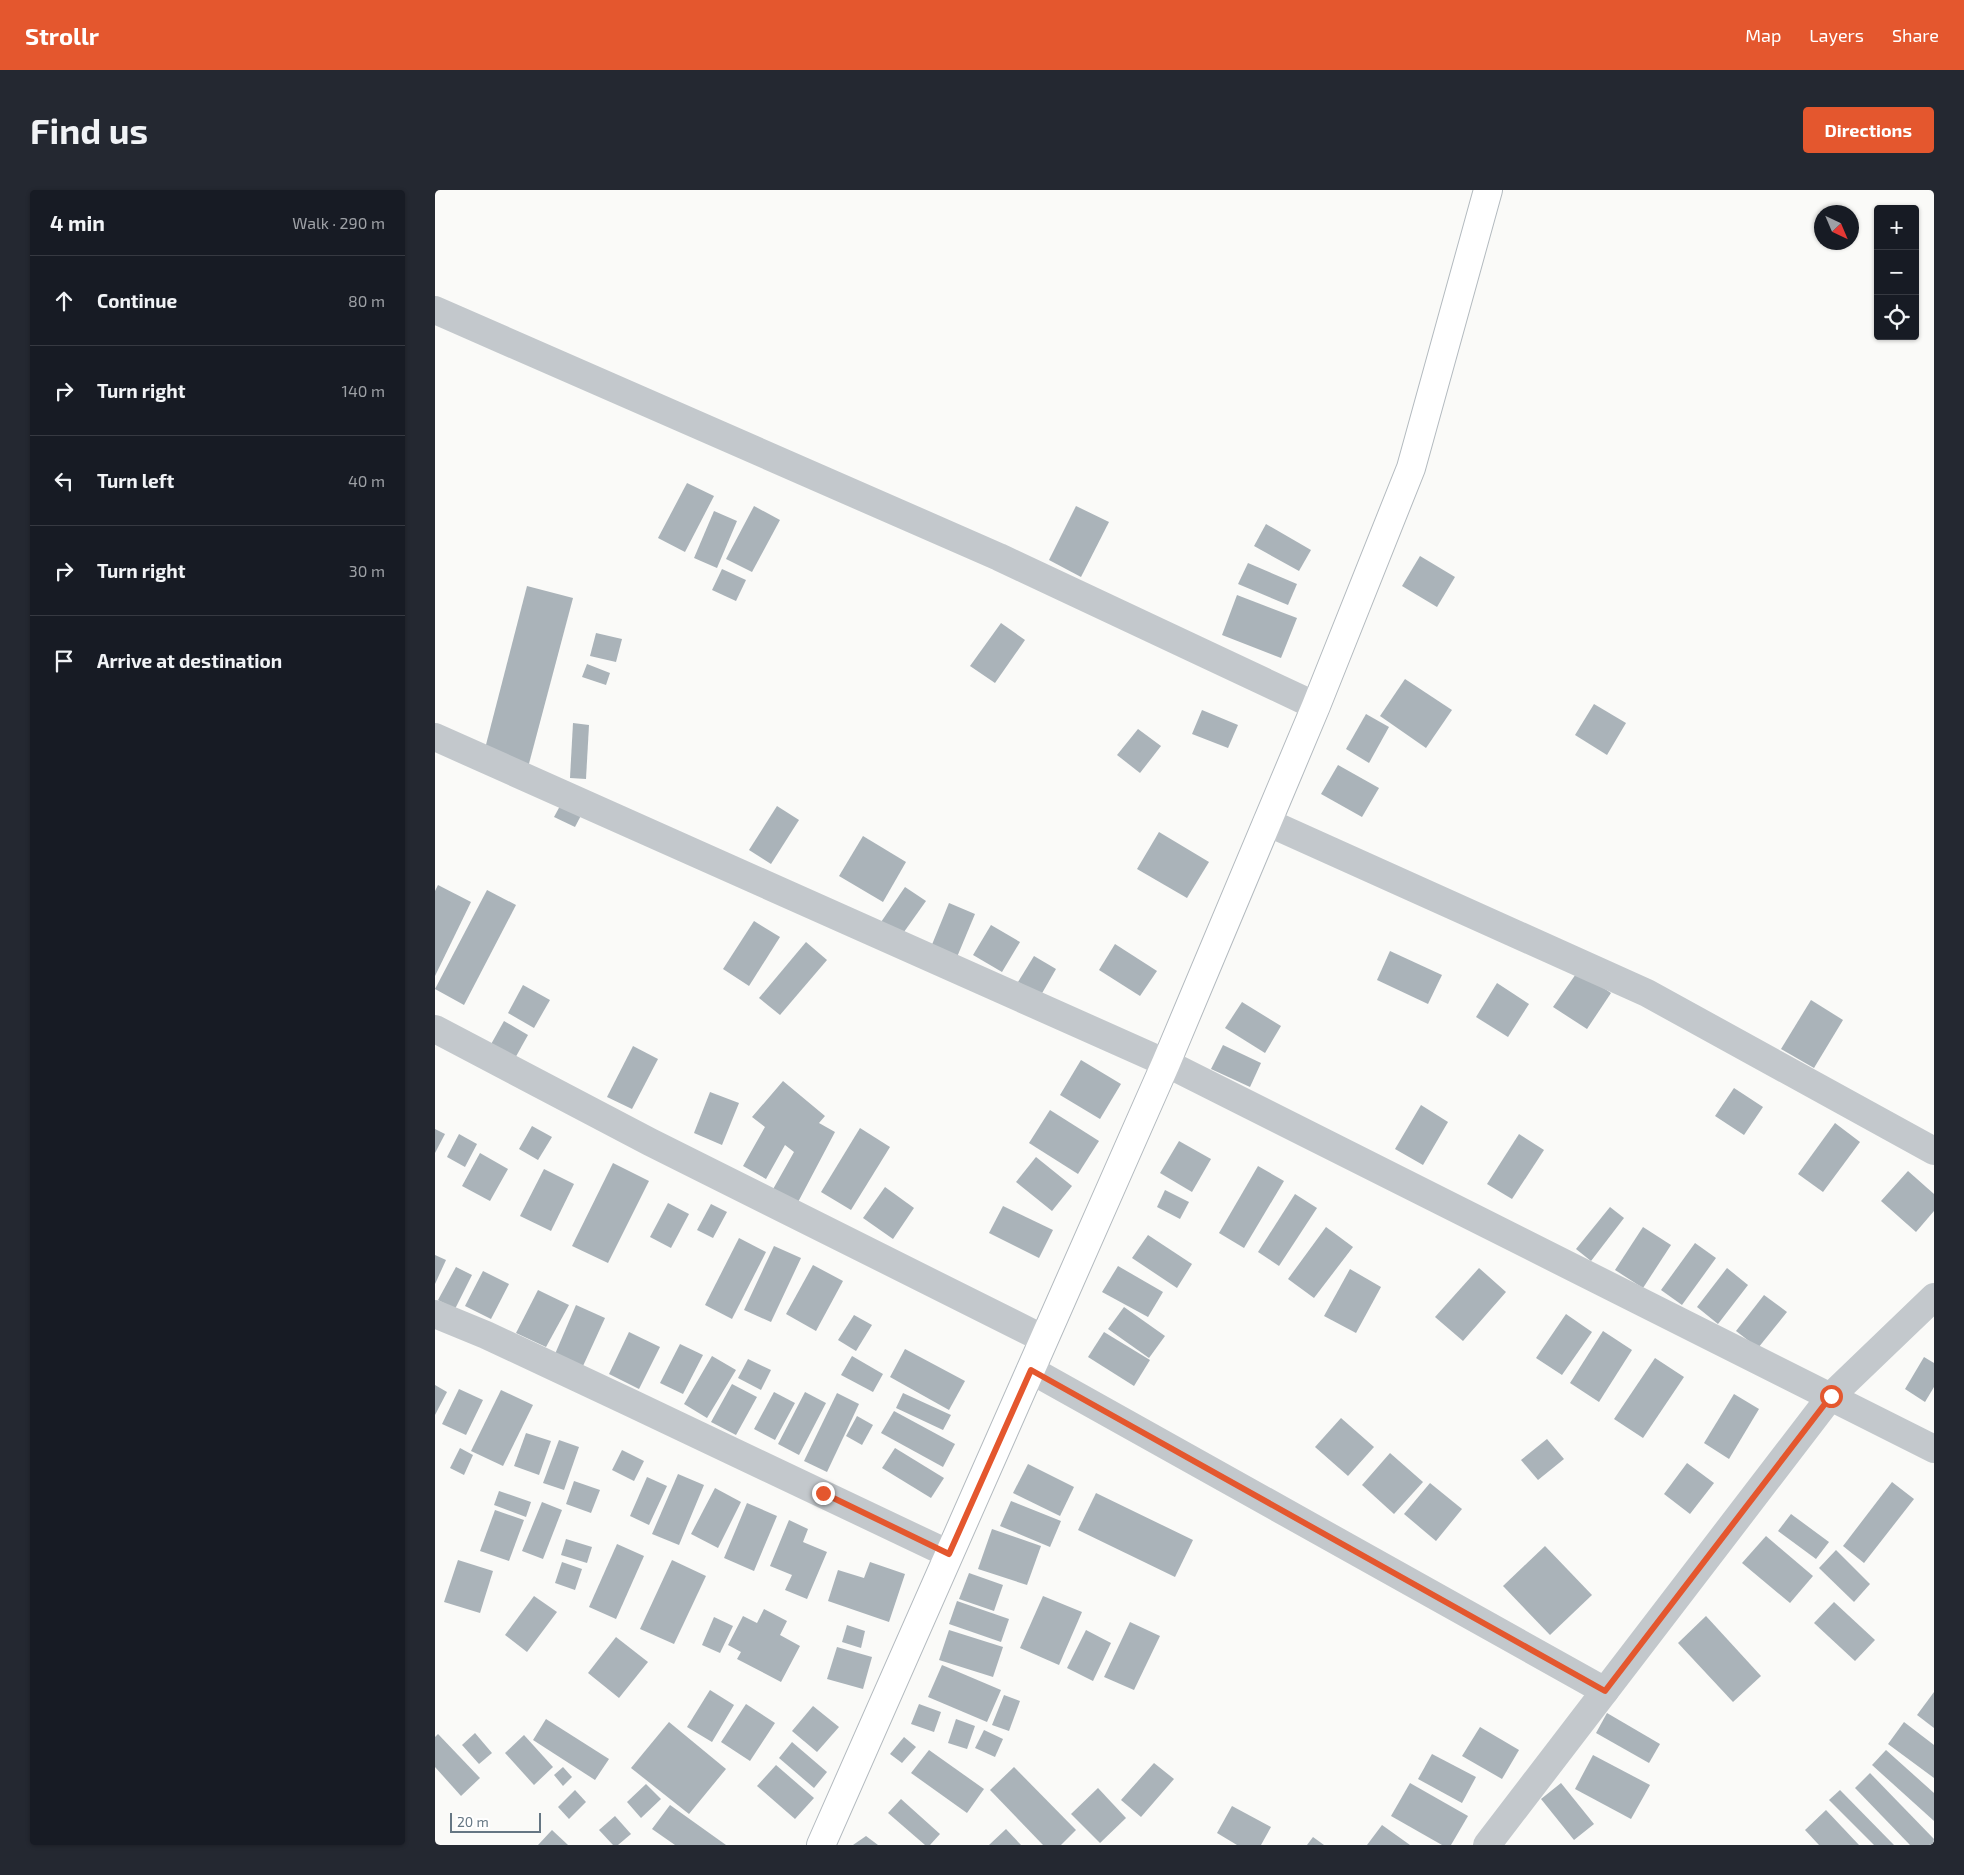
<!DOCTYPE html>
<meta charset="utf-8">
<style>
:root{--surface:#171b24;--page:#242831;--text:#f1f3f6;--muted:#9ea1a6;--line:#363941;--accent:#e4572e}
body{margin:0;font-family:"Exo 2",sans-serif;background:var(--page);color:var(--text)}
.controls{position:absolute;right:15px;top:15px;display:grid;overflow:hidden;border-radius:5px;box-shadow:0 1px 4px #0004}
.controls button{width:45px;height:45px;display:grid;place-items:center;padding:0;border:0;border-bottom:1px solid var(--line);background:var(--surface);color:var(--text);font:25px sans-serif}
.compass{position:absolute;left:1379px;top:15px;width:45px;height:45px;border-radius:50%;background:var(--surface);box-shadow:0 1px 4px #0004;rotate:136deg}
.scale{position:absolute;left:15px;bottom:12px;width:91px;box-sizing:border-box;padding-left:5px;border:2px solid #657683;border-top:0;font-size:14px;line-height:18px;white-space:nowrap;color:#657683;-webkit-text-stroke:4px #fff;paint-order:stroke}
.stop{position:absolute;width:15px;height:15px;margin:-11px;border:4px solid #e4572e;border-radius:50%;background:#fff}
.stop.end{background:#e4572e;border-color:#fff;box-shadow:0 1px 5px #0008}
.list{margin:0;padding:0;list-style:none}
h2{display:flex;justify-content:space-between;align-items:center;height:65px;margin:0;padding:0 20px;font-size:21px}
h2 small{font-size:16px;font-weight:400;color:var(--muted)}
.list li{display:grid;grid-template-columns:32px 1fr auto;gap:15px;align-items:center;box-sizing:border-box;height:90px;padding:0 20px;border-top:1px solid var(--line)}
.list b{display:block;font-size:19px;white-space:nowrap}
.list em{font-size:16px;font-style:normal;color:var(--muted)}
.icon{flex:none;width:28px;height:28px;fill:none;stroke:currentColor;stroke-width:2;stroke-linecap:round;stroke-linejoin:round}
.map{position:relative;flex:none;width:1499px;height:1655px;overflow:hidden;border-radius:5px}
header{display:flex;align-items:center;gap:30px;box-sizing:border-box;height:70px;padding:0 25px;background:var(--accent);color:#fff}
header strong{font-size:24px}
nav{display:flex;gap:28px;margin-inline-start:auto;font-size:18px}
.intro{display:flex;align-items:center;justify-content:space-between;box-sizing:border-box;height:120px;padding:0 30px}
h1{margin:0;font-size:35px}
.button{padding:12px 22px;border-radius:5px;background:var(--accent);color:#fff;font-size:18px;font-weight:700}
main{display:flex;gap:30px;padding:0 30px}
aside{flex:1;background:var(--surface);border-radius:5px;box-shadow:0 1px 4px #0004}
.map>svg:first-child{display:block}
.building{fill:#aab3b9}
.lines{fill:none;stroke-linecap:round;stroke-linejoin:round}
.secondary-casing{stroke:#b3babf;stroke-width:30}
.street{stroke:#c3c8cc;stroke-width:28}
.secondary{stroke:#fff;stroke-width:28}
.route{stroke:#e4572e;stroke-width:6}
</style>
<header>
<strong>Strollr</strong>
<nav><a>Map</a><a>Layers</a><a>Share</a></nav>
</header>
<div class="intro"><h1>Find us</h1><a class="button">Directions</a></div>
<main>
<aside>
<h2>4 min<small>Walk · 290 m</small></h2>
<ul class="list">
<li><svg class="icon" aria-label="ahead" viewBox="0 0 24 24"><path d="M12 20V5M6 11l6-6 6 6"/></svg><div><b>Continue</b></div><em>80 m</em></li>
<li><svg class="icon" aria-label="right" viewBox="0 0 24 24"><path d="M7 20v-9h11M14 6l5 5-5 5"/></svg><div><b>Turn right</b></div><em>140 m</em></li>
<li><svg class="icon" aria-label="left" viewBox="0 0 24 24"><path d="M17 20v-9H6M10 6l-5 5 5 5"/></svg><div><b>Turn left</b></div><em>40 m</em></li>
<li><svg class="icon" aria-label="right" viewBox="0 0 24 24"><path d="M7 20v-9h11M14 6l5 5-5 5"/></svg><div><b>Turn right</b></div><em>30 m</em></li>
<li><svg class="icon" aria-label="arrive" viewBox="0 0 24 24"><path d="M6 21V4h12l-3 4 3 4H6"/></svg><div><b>Arrive at destination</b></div></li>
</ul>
</aside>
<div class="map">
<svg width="1499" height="1655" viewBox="0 0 1499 1655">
<rect width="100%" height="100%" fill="#fafaf8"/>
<g class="building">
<path d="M252,293L279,306L250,362L223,348Z"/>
<path d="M319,316L345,330L317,382L291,369Z"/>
<path d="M641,316L674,332L646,387L614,370Z"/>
<path d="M279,321L302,331L282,378L259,368Z"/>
<path d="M831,334L876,360L864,381L819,356Z"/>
<path d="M985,366L1020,387L1002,417L967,396Z"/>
<path d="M813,373L862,394L853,415L803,394Z"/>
<path d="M287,379L311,390L301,411L277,400Z"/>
<path d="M92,396L138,408L91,585L46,574Z"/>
<path d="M802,405L862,428L846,468L787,445Z"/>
<path d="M566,433L590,450L560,493L535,476Z"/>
<path d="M161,443L187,449L181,472L155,466Z"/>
<path d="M152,474L175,483L171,495L147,487Z"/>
<path d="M970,489L1017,520L991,558L945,526Z"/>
<path d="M1159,514L1191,533L1172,565L1140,545Z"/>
<path d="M767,520L803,535L793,558L757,544Z"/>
<path d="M931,524L954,537L934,573L911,559Z"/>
<path d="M138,533L154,535L151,589L135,588Z"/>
<path d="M703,539L726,556L705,583L682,565Z"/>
<path d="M903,575L944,598L927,627L886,604Z"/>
<path d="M132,603L152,614L140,637L119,627Z"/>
<path d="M342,616L364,630L336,674L314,660Z"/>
<path d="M724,642L774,672L752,708L702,679Z"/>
<path d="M428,646L471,672L448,712L404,686Z"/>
<path d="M3,695L36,712L0,786V701Z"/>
<path d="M470,697L491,711L464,749L444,735Z"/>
<path d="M52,700L81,715L29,815L0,799Z"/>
<path d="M514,713L540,724L522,767L496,757Z"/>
<path d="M319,731L345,747L314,796L288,779Z"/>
<path d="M556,735L585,752L567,782L538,765Z"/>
<path d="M371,752L392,770L345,825L324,808Z"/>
<path d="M680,754L722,781L705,806L664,780Z"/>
<path d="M955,761L1007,785L993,814L942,790Z"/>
<path d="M599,766L621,779L606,805L583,792Z"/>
<path d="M1143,781L1176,803L1152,839L1118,817Z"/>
<path d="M1062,793L1094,814L1073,847L1041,827Z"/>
<path d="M88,795L115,810L99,838L73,823Z"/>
<path d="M1376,810L1408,830L1379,878L1346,859Z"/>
<path d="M807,812L846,836L830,863L790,838Z"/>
<path d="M69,831L93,845L79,870L55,856Z"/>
<path d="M788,855L826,873L815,897L776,879Z"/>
<path d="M198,856L223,869L197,919L172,907Z"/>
<path d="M646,870L686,894L665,929L625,905Z"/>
<path d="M348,891L390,926L384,933L400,942L362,1014L337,1001L359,962L350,955L331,989L308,976L330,937L317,927Z"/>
<path d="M1299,898L1328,917L1309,945L1280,926Z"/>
<path d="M275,902L304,913L287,955L259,943Z"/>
<path d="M986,915L1013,932L988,975L960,959Z"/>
<path d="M615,920L664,951L643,984L594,953Z"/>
<path d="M1400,933L1425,952L1388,1002L1363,984Z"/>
<path d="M97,936L117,947L103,970L84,959Z"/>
<path d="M425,938L455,957L416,1020L386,1002Z"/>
<path d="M0,939L10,944L0,963Z"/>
<path d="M24,944L42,954L30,977L12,967Z"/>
<path d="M1084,944L1109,960L1077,1009L1052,994Z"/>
<path d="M744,951L776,969L757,1002L725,983Z"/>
<path d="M45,963L73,979L55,1011L27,996Z"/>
<path d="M601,967L637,996L617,1021L581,992Z"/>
<path d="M178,973L214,991L173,1073L137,1056Z"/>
<path d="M823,976L849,991L809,1058L784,1043Z"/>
<path d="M109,979L139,994L116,1041L85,1026Z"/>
<path d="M1473,981L1499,1004V1021L1481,1042L1446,1011Z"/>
<path d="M450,997L479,1018L458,1049L428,1028Z"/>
<path d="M730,1000L754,1012L745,1029L722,1017Z"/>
<path d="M860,1004L882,1018L844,1076L823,1062Z"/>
<path d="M233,1013L254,1024L236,1058L215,1047Z"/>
<path d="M276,1014L292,1022L278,1048L262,1040Z"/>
<path d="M568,1016L618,1040L604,1068L554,1043Z"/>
<path d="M1175,1017L1189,1028L1156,1071L1141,1059Z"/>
<path d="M891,1037L918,1057L879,1108L853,1089Z"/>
<path d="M1208,1037L1236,1055L1208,1098L1180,1080Z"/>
<path d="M713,1045L757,1074L742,1098L697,1068Z"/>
<path d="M304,1048L331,1062L297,1129L270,1115Z"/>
<path d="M1260,1053L1281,1068L1247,1115L1226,1100Z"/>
<path d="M339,1056L366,1068L336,1132L309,1120Z"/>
<path d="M0,1065L11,1070L0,1094Z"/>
<path d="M378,1075L408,1091L381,1141L351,1124Z"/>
<path d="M683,1076L728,1102L713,1127L667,1102Z"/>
<path d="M21,1077L37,1085L20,1119L3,1110Z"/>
<path d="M1044,1078L1071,1102L1028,1151L1000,1127Z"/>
<path d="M1292,1078L1313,1095L1283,1134L1262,1117Z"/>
<path d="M915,1079L946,1097L921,1143L889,1126Z"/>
<path d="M48,1081L74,1094L56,1129L30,1116Z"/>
<path d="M103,1100L134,1115L111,1157L81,1143Z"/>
<path d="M1329,1105L1352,1122L1323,1158L1301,1141Z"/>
<path d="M141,1115L170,1128L148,1176L120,1164Z"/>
<path d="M689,1117L730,1146L714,1168L673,1139Z"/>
<path d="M1131,1124L1157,1142L1127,1185L1101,1168Z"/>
<path d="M419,1125L437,1135L421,1161L403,1150Z"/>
<path d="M1168,1141L1197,1160L1164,1212L1135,1193Z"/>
<path d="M194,1142L225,1157L204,1199L174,1184Z"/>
<path d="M669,1142L715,1170L699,1196L653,1167Z"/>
<path d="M245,1154L268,1165L248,1204L225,1193Z"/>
<path d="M470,1159L530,1191L514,1220L455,1187Z"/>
<path d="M277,1166L301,1180L272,1228L249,1214Z"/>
<path d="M417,1166L448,1184L438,1202L406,1185Z"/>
<path d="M1489,1167L1499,1173V1197L1490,1212L1470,1199Z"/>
<path d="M1220,1168L1249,1187L1208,1248L1179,1229Z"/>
<path d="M313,1169L336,1180L326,1200L303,1188Z"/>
<path d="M297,1194L322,1207L301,1245L276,1232Z"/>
<path d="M0,1195L12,1202L0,1225Z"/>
<path d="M24,1199L48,1210L31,1245L7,1234Z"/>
<path d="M66,1200L98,1215L68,1276L36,1261Z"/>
<path d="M339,1202L360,1213L340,1250L319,1239Z"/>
<path d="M370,1202L391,1213L364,1265L343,1254Z"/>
<path d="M402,1203L424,1214L392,1282L369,1271Z"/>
<path d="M468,1203L516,1225L508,1240L461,1218Z"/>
<path d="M1299,1204L1324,1219L1294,1269L1269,1253Z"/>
<path d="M459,1221L520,1254L508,1277L446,1243Z"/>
<path d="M422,1226L438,1235L427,1255L411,1246Z"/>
<path d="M906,1228L939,1257L913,1286L880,1257Z"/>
<path d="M91,1243L116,1251L104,1285L79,1276Z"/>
<path d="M1112,1249L1129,1269L1103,1290L1086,1270Z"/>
<path d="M124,1250L144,1257L129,1300L108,1293Z"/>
<path d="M25,1258L38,1265L29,1285L15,1278Z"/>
<path d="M460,1258L509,1288L496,1308L447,1278Z"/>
<path d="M187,1260L209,1271L199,1291L177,1280Z"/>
<path d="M955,1263L988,1292L959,1324L927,1295Z"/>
<path d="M1252,1273L1279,1293L1255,1324L1229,1304Z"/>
<path d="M593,1274L639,1297L625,1326L578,1303Z"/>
<path d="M243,1284L269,1295L244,1355L217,1344Z"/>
<path d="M212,1287L232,1296L214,1335L195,1326Z"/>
<path d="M139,1291L165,1300L156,1323L131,1314Z"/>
<path d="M1457,1292L1479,1309L1429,1373L1408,1356Z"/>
<path d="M995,1293L1027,1319L1001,1351L969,1324Z"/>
<path d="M280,1298L306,1312L283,1358L256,1344Z"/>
<path d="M64,1301L96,1312L91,1327L59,1315Z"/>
<path d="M661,1303L758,1350L740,1387L643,1340Z"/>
<path d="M576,1311L626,1331L615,1357L565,1336Z"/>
<path d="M107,1312L127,1320L108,1369L87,1361Z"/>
<path d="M312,1313L342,1326L319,1381L289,1368Z"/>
<path d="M60,1320L89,1330L74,1371L45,1361Z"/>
<path d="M1356,1324L1394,1352L1381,1369L1343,1341Z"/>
<path d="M354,1330L373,1339L368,1352L392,1362L372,1409L350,1400L357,1385L335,1376Z"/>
<path d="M557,1339L606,1356L592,1395L543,1379Z"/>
<path d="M1331,1346L1378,1386L1355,1413L1307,1373Z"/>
<path d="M131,1349L157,1357L152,1373L126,1365Z"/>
<path d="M182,1354L209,1366L181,1429L154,1417Z"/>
<path d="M1110,1356L1157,1405L1115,1445L1068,1396Z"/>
<path d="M1401,1360L1435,1394L1419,1412L1384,1378Z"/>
<path d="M23,1370L58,1381L45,1423L9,1412Z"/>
<path d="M237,1370L271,1386L239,1454L205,1439Z"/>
<path d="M127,1372L147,1379L140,1400L120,1393Z"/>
<path d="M435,1372L470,1384L454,1432L393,1411L403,1380L429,1388Z"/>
<path d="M534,1383L568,1395L559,1421L524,1409Z"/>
<path d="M99,1406L122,1422L92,1462L70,1445Z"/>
<path d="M608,1406L647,1422L624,1475L585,1458Z"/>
<path d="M522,1411L574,1429L566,1452L514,1434Z"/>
<path d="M1399,1412L1440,1450L1420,1471L1379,1433Z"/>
<path d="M329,1419L352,1431L345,1445L365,1456L346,1492L302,1469L306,1462L293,1455L308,1426L322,1433Z"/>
<path d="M1271,1426L1326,1486L1298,1512L1243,1453Z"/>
<path d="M279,1427L298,1436L285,1463L267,1455Z"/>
<path d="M695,1432L725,1446L699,1500L669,1487Z"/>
<path d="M412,1435L430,1441L426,1458L407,1452Z"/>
<path d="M514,1440L568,1457L558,1487L504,1470Z"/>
<path d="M651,1440L676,1453L658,1491L632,1478Z"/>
<path d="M181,1447L213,1472L184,1508L153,1483Z"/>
<path d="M402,1457L437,1467L428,1499L392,1489Z"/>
<path d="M507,1475L566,1500L552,1532L493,1507Z"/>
<path d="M275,1500L299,1515L277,1552L252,1537Z"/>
<path d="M1499,1502V1538L1482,1525Z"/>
<path d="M569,1505L585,1511L574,1541L557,1535Z"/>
<path d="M311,1514L340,1533L315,1571L286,1552Z"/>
<path d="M484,1514L506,1522L499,1542L476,1534Z"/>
<path d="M378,1516L404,1537L382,1562L357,1541Z"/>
<path d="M1172,1523L1225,1554L1214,1573L1161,1543Z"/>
<path d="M111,1529L174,1569L160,1590L98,1550Z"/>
<path d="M521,1529L540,1536L532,1559L513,1553Z"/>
<path d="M234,1532L291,1579L254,1624L196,1578Z"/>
<path d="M1469,1532L1499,1555V1588L1453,1554Z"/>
<path d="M1045,1537L1084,1560L1067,1589L1027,1566Z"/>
<path d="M549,1540L568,1549L560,1567L540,1558Z"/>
<path d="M40,1543L57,1563L44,1574L27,1555Z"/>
<path d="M3,1544L45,1588L26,1606L0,1577V1547Z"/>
<path d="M89,1545L118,1577L99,1595L70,1563Z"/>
<path d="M469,1547L481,1557L467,1573L455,1564Z"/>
<path d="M357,1552L392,1582L379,1598L344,1568Z"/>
<path d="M494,1560L549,1599L532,1623L476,1583Z"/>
<path d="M1451,1560L1499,1603V1631L1437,1575Z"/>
<path d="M997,1564L1041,1587L1027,1613L983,1589Z"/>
<path d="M1158,1565L1215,1595L1196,1629L1140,1599Z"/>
<path d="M719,1573L739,1589L706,1627L686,1610Z"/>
<path d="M341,1575L379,1608L360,1629L322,1596Z"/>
<path d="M128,1577L137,1587L128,1596L119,1585Z"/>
<path d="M579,1577L641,1640L626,1655H608L555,1600Z"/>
<path d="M1435,1583L1499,1649L1498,1655H1475L1420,1598Z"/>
<path d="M975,1593L1033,1626L1016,1655H1007L956,1626Z"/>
<path d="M1126,1593L1159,1634L1139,1650L1106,1609Z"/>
<path d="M211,1594L226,1609L206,1628L192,1612Z"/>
<path d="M663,1598L691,1628L665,1653L636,1624Z"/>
<path d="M140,1600L151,1612L134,1629L123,1617Z"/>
<path d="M1405,1600L1459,1655H1439L1394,1610Z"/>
<path d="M466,1609L505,1644L495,1655H490L453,1623Z"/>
<path d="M235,1615L291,1655H240L217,1639Z"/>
<path d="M797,1616L836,1637L826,1655H802L782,1643Z"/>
<path d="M1391,1620L1424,1655H1384L1370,1640Z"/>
<path d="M180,1626L196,1644L183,1655H178L164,1640Z"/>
<path d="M947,1635L975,1655H932Z"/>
<path d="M571,1639L586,1655H554Z"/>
<path d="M117,1640L133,1655H103Z"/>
<path d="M431,1646L443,1655H418Z"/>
<path d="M878,1647L889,1655H872Z"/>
</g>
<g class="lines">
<defs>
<path id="secondary" d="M386,1655L731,873L881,516L976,278L1053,0"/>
</defs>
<use href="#secondary" class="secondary-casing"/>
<g class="street">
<path d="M0,120L564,367L881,516"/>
<path d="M0,547L731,873L1499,1259"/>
<path d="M832,632L1212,803L1499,961"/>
<path d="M0,839L215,952L609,1149"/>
<path d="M0,1124L51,1145L196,1213L514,1364"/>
<path d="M596,1180L1170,1501"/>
<path d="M1052,1655L1396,1206L1499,1107"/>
</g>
<use href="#secondary" class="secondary"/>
</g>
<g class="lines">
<path class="route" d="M388,1303L514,1364L596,1180L1170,1501L1396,1206"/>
</g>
</svg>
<div class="controls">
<button>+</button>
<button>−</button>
<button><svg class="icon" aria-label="locate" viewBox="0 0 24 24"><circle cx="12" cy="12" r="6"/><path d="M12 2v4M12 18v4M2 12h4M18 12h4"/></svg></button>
</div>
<svg class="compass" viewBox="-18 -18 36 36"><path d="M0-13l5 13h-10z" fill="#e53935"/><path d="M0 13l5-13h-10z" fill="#9ea1a6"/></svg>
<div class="scale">20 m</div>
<div class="stop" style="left:1396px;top:1206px"></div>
<div class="stop end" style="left:388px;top:1303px"></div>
</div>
</main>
